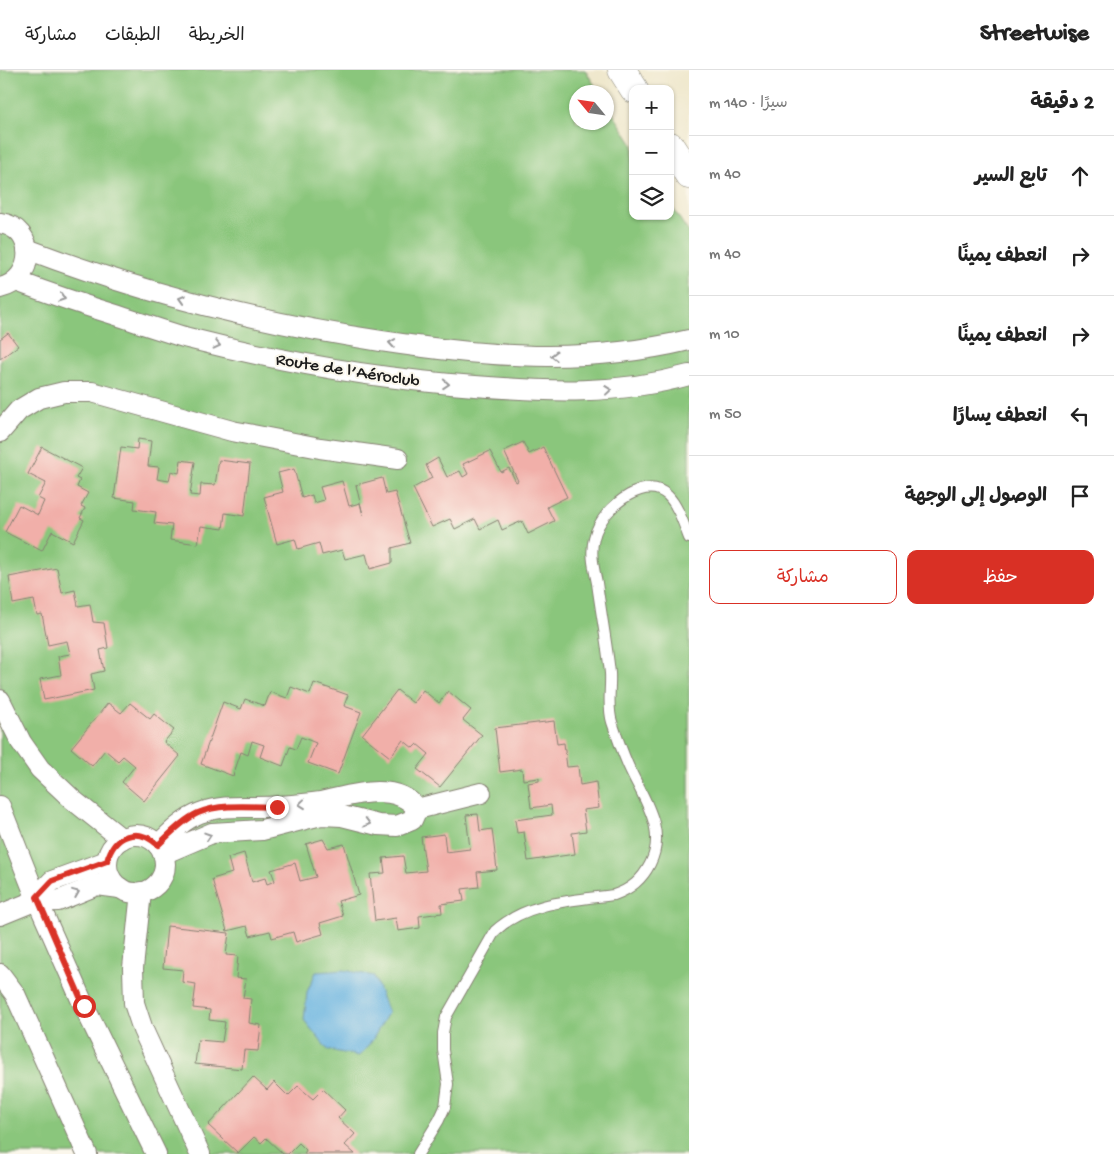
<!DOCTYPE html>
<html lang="ar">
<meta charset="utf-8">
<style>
:root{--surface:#fff;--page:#f2f2f2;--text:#222;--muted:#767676;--line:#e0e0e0;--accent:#d93025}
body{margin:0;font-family:"Gochi Hand","Playpen Sans Arabic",sans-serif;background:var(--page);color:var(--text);direction:rtl}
.controls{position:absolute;right:15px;top:15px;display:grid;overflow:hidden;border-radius:10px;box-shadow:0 1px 4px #0004}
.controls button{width:45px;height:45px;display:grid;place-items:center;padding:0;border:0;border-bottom:1px solid var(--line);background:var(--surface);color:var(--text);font:25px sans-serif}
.compass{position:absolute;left:569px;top:15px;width:45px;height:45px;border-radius:50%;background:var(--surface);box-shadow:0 1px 4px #0004;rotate:299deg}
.stop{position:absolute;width:15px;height:15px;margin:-11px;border:4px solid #d93025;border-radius:50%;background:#fff}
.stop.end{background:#d93025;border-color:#fff;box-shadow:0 1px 5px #0008}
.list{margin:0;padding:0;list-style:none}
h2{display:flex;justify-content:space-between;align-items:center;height:65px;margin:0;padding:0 20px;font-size:21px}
h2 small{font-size:16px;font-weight:400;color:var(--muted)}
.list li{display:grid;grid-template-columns:32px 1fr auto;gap:15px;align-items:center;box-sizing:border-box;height:80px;padding:0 20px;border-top:1px solid var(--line)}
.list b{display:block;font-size:19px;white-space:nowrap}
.list em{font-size:16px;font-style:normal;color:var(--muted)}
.actions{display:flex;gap:10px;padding:15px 20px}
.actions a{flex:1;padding:11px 0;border:1px solid var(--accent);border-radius:10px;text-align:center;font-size:18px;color:var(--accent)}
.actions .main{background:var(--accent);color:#fff}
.icon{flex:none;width:28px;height:28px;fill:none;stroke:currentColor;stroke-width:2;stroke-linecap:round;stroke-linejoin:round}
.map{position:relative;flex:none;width:689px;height:1084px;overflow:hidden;direction:ltr}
header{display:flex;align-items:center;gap:30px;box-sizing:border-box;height:70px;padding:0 25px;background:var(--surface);border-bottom:1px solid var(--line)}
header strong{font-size:24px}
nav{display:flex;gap:28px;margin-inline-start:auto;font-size:18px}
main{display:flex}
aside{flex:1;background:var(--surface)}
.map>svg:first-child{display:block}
.green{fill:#8ac67b;stroke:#53714c}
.water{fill:#67b3e0;stroke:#42687e}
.building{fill:#f1afa9}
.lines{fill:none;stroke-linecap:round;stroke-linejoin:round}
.service-casing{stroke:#858172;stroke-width:12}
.minor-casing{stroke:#858172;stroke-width:22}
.primary-casing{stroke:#858172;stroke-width:29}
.service{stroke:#fff;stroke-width:10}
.minor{stroke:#fff;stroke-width:20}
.primary{stroke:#fff;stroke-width:28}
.oneway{stroke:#999}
.route{stroke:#d93025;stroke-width:6}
.labels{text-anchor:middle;stroke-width:4;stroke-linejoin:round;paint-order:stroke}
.street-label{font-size:18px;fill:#1c1c1c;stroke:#fbf7ec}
</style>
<header>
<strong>Streetwise</strong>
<nav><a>الخريطة</a><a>الطبقات</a><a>مشاركة</a></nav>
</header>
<main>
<aside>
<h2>2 دقيقة<small>سيرًا · 140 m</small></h2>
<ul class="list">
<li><svg class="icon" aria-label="ahead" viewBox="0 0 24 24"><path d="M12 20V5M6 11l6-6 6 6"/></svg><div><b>تابع السير</b></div><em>40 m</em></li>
<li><svg class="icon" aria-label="right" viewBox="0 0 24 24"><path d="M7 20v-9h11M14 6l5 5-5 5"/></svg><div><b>انعطف يمينًا</b></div><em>40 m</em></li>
<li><svg class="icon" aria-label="right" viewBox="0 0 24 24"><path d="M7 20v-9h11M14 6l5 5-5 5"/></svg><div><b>انعطف يمينًا</b></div><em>10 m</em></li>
<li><svg class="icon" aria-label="left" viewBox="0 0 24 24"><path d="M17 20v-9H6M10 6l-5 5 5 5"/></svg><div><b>انعطف يسارًا</b></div><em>50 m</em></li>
<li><svg class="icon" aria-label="arrive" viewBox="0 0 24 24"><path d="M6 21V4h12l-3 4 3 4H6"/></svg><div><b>الوصول إلى الوجهة</b></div></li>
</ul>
<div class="actions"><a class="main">حفظ</a><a>مشاركة</a></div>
</aside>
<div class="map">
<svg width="689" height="1084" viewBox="0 0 689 1084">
<rect width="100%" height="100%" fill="#fbf7ec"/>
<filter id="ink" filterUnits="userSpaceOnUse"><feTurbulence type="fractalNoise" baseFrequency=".02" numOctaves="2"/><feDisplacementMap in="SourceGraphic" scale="10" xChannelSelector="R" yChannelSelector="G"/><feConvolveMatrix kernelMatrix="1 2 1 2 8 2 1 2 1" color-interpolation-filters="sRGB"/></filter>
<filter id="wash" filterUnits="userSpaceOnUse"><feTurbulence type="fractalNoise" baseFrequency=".0096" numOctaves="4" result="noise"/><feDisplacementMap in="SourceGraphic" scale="20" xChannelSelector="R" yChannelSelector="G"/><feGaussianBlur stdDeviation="1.12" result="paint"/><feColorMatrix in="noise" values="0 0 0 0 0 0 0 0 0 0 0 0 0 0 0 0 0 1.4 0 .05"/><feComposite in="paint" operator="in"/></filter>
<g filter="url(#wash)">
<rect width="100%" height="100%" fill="#eee6c9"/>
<path class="green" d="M0,0H585L599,22H576V52H606L607,34L633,75V146H670V134L689,163V1084H0Z"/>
<path class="water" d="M344,900L374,906L388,943L370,974L359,986L328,980L304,950L307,922L316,902Z"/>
<g id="blocks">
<g class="building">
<path d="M8,263L18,276L0,289V269Z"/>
<path d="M138,369L151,371L148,396L159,397L157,409L169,411L171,401L179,403L181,390L195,392L190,425L200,426L201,414L215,415L219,390L250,394L244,446L225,443L223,459L201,456L198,474L170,470L172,455L154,453L156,442L134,439L135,431L114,428L121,377L137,379Z"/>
<path d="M523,372L529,384L543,377L567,427L547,437L554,451L528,464L522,451L502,460L498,450L480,459L475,449L455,459L450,449L432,457L413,418L432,408L426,395L438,388L447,407L460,401L463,407L468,404L463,394L490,381L501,402L509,398L516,412L518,411L504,381Z"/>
<path d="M42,377L82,398L76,408L80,410L77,417L88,423L81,436L85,438L80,448L84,450L73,472L52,461L42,481L5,462L19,435L38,445L44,431L38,428L46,413L28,404Z"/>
<path d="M294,399L302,428L312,425L314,433L324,430L320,417L342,411L349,436L360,433L363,445L356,415L382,408L386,424L395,422L410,473L392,478V493L370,499L366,484L345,489L342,480L322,485L319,473L298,479L295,469L277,474L264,427L283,422L278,403Z"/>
<path d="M57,498L62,523L75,520L78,536L90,534L93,552L104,553L108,578L100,580L104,601L91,604L94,620L44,630L40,609L61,605L58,586L70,584L67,571L48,575L42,544L37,545L34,530L13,534L9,507Z"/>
<path d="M314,613L348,625L344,636L361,642L338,704L308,693L316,673L301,667L296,679L290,677L283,696L260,687L264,675L252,671L248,685L241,682L233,706L201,694L223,632L241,639L245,629L265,636L270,622L287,628L291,617L310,624Z"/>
<path d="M397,620L413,633L423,620L439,633L448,621L471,640L463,650L482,665L440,717L417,699L429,684L417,674L413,678L403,670L390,687L362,665Z"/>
<path d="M108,633L121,643L130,633L150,649L154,644L174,660L164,672L180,686L144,731L122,712L135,696L123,686L118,691L105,680L92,696L71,678Z"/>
<path d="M554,651L557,674L564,673L567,697L578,696L580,715L596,712L599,738L583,740L586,761L572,763L575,784L528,791L524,762L517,763L515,750L552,745L551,735L531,738L528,713L539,711V708L523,710L522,699L500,702L495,658Z"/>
<path d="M478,744L480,761L492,759L497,800L477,802L479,817L462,819L464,831L441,834L442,843L419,846L420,858L398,861L396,848L375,851L370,804L385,803L383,788L403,786L406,803L426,801L421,767L444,764L446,782L470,779L466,745Z"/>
<path d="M323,769L328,778L344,774L359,825L338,831L343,846L320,853L323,864L296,872L293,862L272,868L270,861L250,866L247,856L227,861L212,809L232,803L228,788L244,783L252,812L265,808L267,814L275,811L271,800L295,793L300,811L316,807L306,774Z"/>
<path d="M167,856L229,863L226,885L238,886L236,908L246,909L243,928L251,929L249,953L261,955L258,981L244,980L242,999L195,994L198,970L222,972L225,952L209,950L210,940L193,938L196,914L182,912L183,900L163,898Z"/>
<path d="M253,1007L267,1020L274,1012L288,1026L298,1016L313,1029L323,1019L345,1040L338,1048L355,1064L345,1075L355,1084H304L306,1080L299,1073L288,1084H283L266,1068L261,1073L254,1067L238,1083L208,1055Z"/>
</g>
</g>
</g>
<g filter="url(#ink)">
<use href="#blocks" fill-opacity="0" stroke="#858172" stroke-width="1"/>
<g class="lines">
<defs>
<path id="service" d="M418,1084L439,1050L445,1037L448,1014L443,980V963L446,947L495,861C526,832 574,830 614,825C631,819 642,810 650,794C668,759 642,727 628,695C622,681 617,667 612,652C607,636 611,620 610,603C607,574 601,543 597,513C594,498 590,484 594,468C598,451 613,434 629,425C668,403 678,439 689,468"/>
<g id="minor">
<path d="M0,153C37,158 36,210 0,218"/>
<path d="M27,179C140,222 262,253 381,271C486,287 585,295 689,270"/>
<path d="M16,211C48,223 80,234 113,244C138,252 163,261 188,268C282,292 379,309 475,316C549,322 617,325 689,305"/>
<path d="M0,362L19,340L39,328L64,322H92L232,361L320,378L398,389"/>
<path d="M0,630L21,672L40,699L73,730L122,769"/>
<path d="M0,736L38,832L84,936L156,1084"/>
<path d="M417,739L481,723"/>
<circle cx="136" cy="794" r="29"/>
<path d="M158,775C170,763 184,749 200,743C226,733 253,739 279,736C293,735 307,734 321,732C340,728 358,722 377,722C393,722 408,726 417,739L412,750L397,756L378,755L342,746L321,745L262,760L212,763L163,784"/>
<path d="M141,822L133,898L134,933L143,960L200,1084"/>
<path d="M32,832L52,811L107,791"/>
<path d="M0,845L32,832L58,831L97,815L120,818"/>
<path d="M0,904L15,924L87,1084"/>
</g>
<g id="primary">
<path d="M622,0L634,19"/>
<path d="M670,76L689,105"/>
</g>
</defs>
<use href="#service" class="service-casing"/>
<use href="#minor" class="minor-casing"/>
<use href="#primary" class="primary-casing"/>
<use href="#service" class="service"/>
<use href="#minor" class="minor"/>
<use href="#primary" class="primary"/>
</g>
<defs><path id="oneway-chevron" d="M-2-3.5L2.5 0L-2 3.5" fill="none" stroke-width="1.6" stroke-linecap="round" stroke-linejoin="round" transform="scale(1.25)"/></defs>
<g class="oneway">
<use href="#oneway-chevron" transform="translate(62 228) rotate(18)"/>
<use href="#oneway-chevron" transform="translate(182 229) rotate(-163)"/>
<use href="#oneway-chevron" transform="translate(392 273) rotate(-171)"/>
<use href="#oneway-chevron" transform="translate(217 275) rotate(13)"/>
<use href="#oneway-chevron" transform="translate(554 286) rotate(179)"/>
<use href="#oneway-chevron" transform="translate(446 314) rotate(4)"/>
<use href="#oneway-chevron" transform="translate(608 320) rotate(-6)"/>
<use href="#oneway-chevron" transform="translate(302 734) rotate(174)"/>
<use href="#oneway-chevron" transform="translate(367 753) rotate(15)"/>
<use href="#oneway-chevron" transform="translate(208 766) rotate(-18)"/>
<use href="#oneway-chevron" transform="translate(76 823) rotate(-22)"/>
</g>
</g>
<g class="lines" filter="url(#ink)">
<path class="route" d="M84,936L37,827L52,811L107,791C114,765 137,756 158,775C170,764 183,750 198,743C222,733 252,737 277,737"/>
</g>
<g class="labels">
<g class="street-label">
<text transform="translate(348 299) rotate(9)" y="6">Route de l’Aéroclub</text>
</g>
</g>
</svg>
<div class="controls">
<button>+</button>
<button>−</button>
<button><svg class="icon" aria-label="layers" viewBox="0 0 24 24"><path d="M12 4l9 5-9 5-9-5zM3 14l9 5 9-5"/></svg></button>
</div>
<svg class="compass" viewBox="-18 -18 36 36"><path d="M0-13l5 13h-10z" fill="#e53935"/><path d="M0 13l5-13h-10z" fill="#767676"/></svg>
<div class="stop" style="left:84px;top:936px"></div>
<div class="stop end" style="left:277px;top:737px"></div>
</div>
</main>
